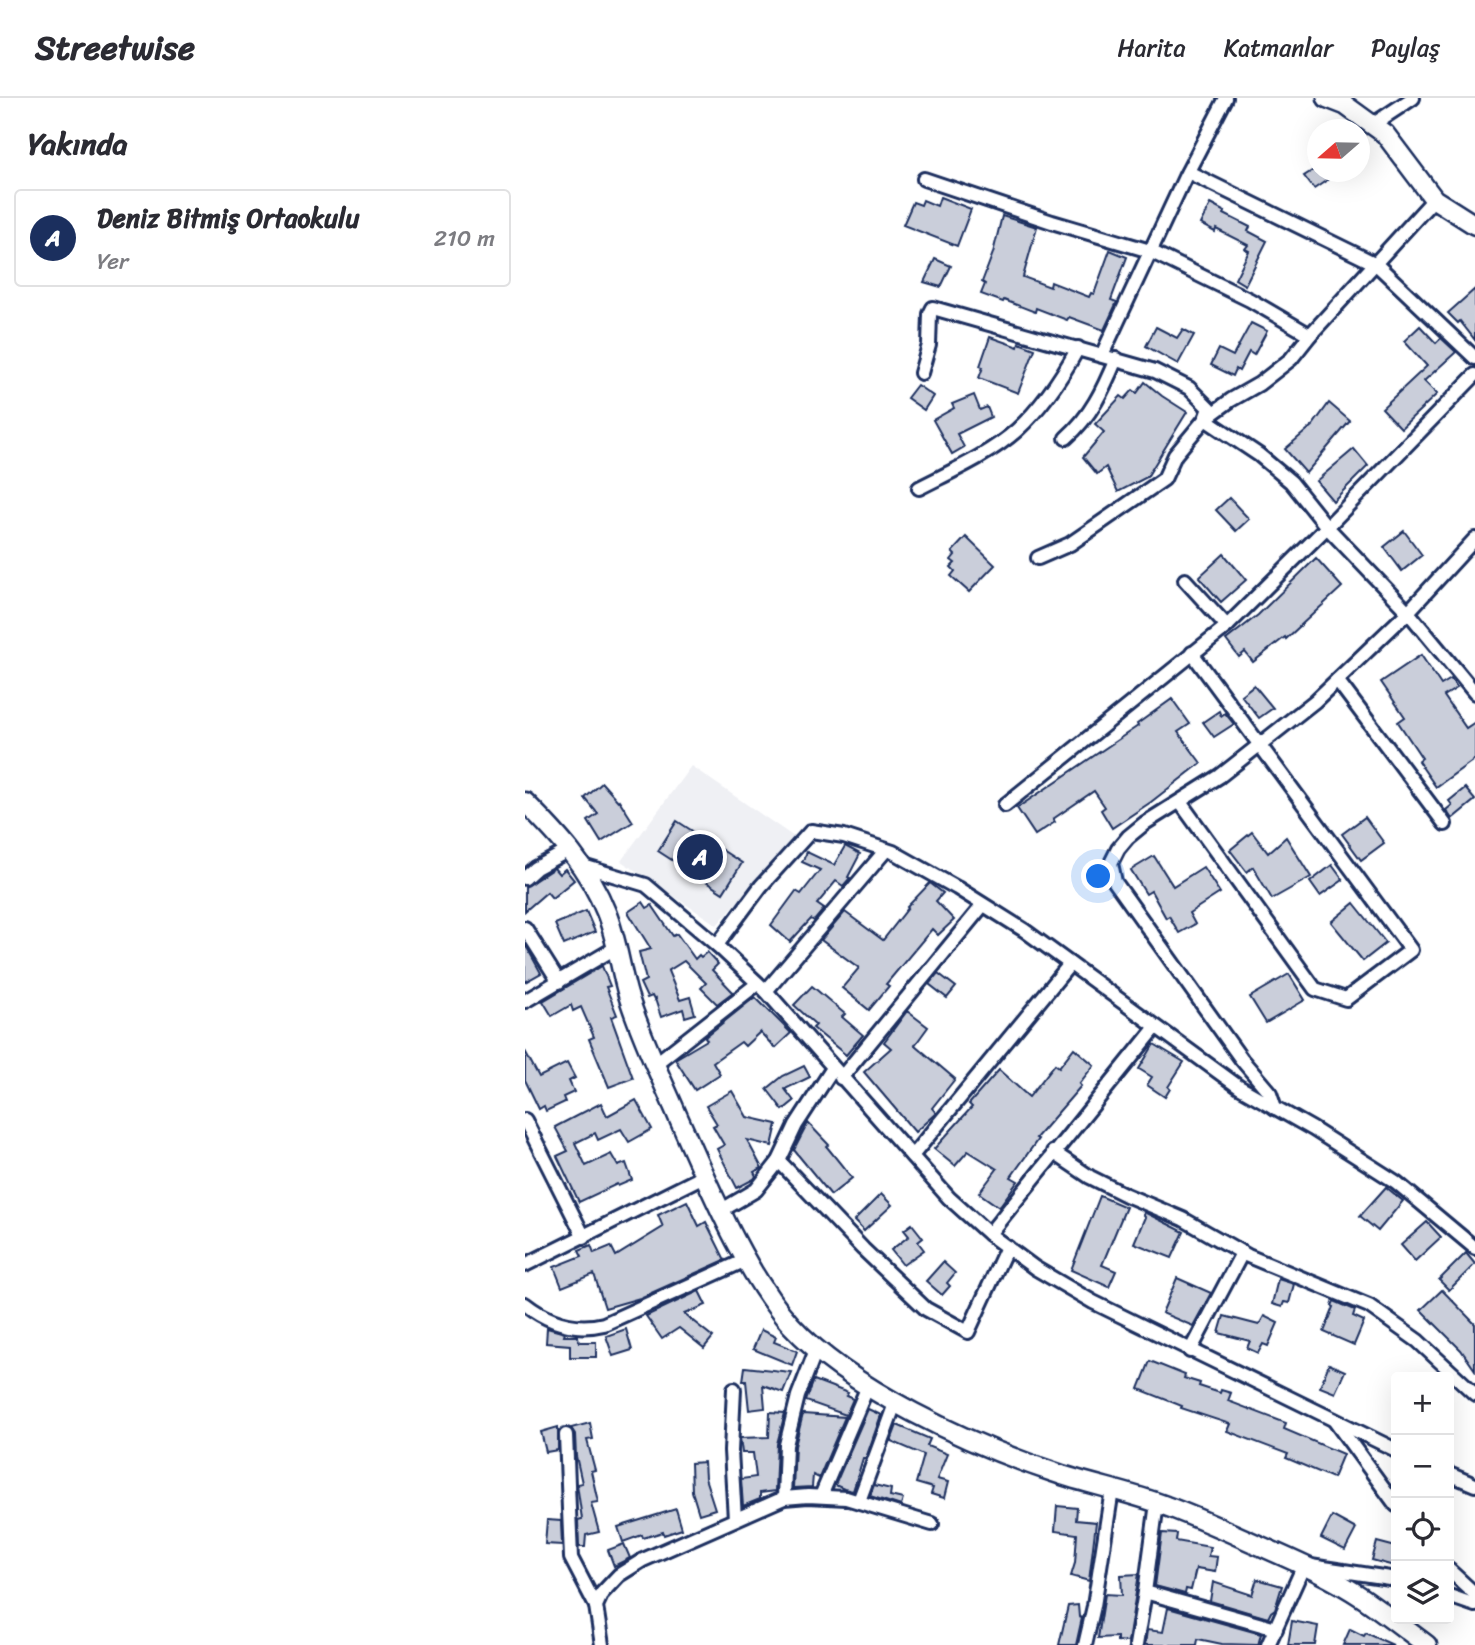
<!DOCTYPE html>
<html lang="tr">
<meta charset="utf-8">
<style>
:root{--surface:#fff;--page:#f2f2f3;--text:#2b2b33;--muted:#7c7c81;--line:#e1e1e2;--accent:#1b2f5e}
body{margin:0;font-family:Sriracha,sans-serif;background:var(--page);color:var(--text)}
.controls{position:absolute;right:21px;bottom:21px;display:grid;overflow:hidden;border-radius:7px;box-shadow:0 7px 28px #0002}
.controls button{width:63px;height:63px;display:grid;place-items:center;padding:0;border:0;border-bottom:2px solid var(--line);background:var(--surface);color:var(--text);font:35px sans-serif}
.compass{position:absolute;left:782px;top:21px;width:63px;height:63px;border-radius:50%;background:var(--surface);box-shadow:0 7px 28px #0002;rotate:250deg}
.you{position:absolute;left:574px;top:779px;width:24px;height:24px;margin:-18px;border:5px solid #fff;border-radius:50%;background:#1a73e8;box-shadow:0 0 0 10px #1a73e833}
.badge{display:grid;place-items:center;width:46px;height:46px;border-radius:50%;background:var(--accent);color:#fff;font-size:23px;font-weight:700}
.pin{position:absolute;translate:-50% -50%;border:4px solid #fff;box-shadow:0 2px 7px #0006}
.list{margin:0;padding:0;list-style:none}
h2{display:flex;justify-content:space-between;align-items:center;height:91px;margin:0;padding:0 28px;font-size:30px}
h2 small{font-size:23px;font-weight:400;color:var(--muted)}
.list li{display:grid;grid-template-columns:46px 1fr auto;gap:21px;align-items:center;box-sizing:border-box;height:98px;margin:0 14px 14px;padding:0 14px;border:2px solid var(--line);border-radius:7px}
.list b{display:block;font-size:26px;white-space:nowrap}
.list p{margin:0;font-size:23px;white-space:nowrap;color:var(--muted)}
.list em{font-size:23px;font-style:normal;color:var(--muted)}
.icon{flex:none;width:38px;height:38px;fill:none;stroke:currentColor;stroke-width:2;stroke-linecap:round;stroke-linejoin:round}
.map{position:relative;flex:none;width:950px;height:1547px;overflow:hidden}
header{display:flex;align-items:center;gap:42px;box-sizing:border-box;height:98px;padding:0 35px;background:var(--surface);border-bottom:2px solid var(--line)}
header strong{font-size:33px}
nav{display:flex;gap:38px;margin-inline-start:auto;font-size:24px}
main{display:flex}
aside{flex:1;background:var(--surface)}
.map>svg:first-child{display:block}
.built{fill:#eff0f4}
.building{fill:#caceda;stroke:#1b2f5e;stroke-width:2}
.lines{fill:none;stroke-linecap:round;stroke-linejoin:round}
.street-casing{stroke:#1b2f5e;stroke-width:18}
.secondary-casing{stroke:#1b2f5e;stroke-width:23}
.street{stroke:#fff;stroke-width:12}
.secondary{stroke:#fff;stroke-width:18}
</style>
<header>
<strong>Streetwise</strong>
<nav><a>Harita</a><a>Katmanlar</a><a>Paylaş</a></nav>
</header>
<main>
<aside>
<h2>Yakında<small></small></h2>
<ul class="list">
<li><span class="badge">A</span><div><b>Deniz Bitmiş Ortaokulu</b><p>Yer</p></div><em>210 m</em></li>
</ul>
</aside>
<div class="map">
<svg width="950" height="1547" viewBox="0 0 950 1547">
<rect width="100%" height="100%" fill="#fff"/>
<filter id="ink" filterUnits="userSpaceOnUse"><feTurbulence type="fractalNoise" baseFrequency=".0143" numOctaves="2"/><feDisplacementMap in="SourceGraphic" scale="14" xChannelSelector="R" yChannelSelector="G"/><feConvolveMatrix kernelMatrix="1 2 1 2 8 2 1 2 1" color-interpolation-filters="sRGB"/></filter>
<g filter="url(#ink)">
<path class="built" d="M166,668L269,739L192,827L96,763Z"/>
<g class="building">
<path d="M793,69V74H814L789,91L779,78Z"/>
<path d="M415,99L446,111L432,148L378,127L388,104L396,107L398,102L412,108Z"/>
<path d="M685,106L700,114L699,116L725,129L723,133L742,143L720,187L710,181L724,153L720,151L723,147L691,131L690,134L675,126Z"/>
<path d="M477,118L512,129L498,179L525,189L526,184L564,199L566,195L569,196L585,152L602,159L586,202L592,204L579,232L544,219L542,222L511,210L510,214L479,202L478,204L456,196L460,186L457,184L468,155Z"/>
<path d="M410,161L426,168L416,189L399,184Z"/>
<path d="M950,191V242L935,223L933,225L923,215Z"/>
<path d="M726,225L742,233L729,257L724,254L714,273L711,271L708,278L686,267L694,251L708,258Z"/>
<path d="M895,228L911,245L916,240L931,254L899,283L912,296L876,330L857,310L902,268L879,243Z"/>
<path d="M631,229L652,240L658,231L669,237L653,266L621,248Z"/>
<path d="M465,239L493,249L494,245L510,251L493,295L454,280L458,269L455,268Z"/>
<path d="M620,284L637,298L662,314L622,379L593,394L581,369L572,376L558,359L579,334L570,326L596,298L600,301L608,292L612,295Z"/>
<path d="M392,287L408,298L399,312L382,300Z"/>
<path d="M449,297L455,312L462,309L466,319L432,336L439,349L427,356L408,322L429,310L427,306Z"/>
<path d="M804,305L825,323L781,375L760,351L788,327Z"/>
<path d="M829,351L843,368L808,403L791,383Z"/>
<path d="M704,400L724,421L711,433L691,412Z"/>
<path d="M879,433L897,457L877,473L859,449Z"/>
<path d="M441,439L470,467L444,494L426,478L430,473L426,469L430,465L426,462L430,457L427,454Z"/>
<path d="M699,456L721,482L696,504L674,479Z"/>
<path d="M791,460L817,489L761,541L760,539L728,564L720,554L714,559L701,542L733,517Z"/>
<path d="M896,557L916,587L926,581L932,590L919,598L941,630L950,624V661L911,689L893,663L897,660L873,624L880,619L856,584Z"/>
<path d="M729,587L748,610L734,620L716,597Z"/>
<path d="M647,601L665,626L653,634L676,665L626,704L587,730L576,712L580,709L569,693L528,721L530,724L510,737L492,710L613,628L612,626Z"/>
<path d="M694,613L696,618L700,615L709,626L689,639L678,624Z"/>
<path d="M77,685L93,703L94,702L108,724L76,744L63,723L73,716L60,700Z"/>
<path d="M940,690L950,702L927,721L921,712L927,707L924,703Z"/>
<path d="M840,719L859,745L836,762L817,736Z"/>
<path d="M152,723L217,765L198,795L133,753Z"/>
<path d="M727,734L743,755L761,739L786,779L747,801L728,769L722,774L705,752Z"/>
<path d="M320,748L335,756L323,779L325,780L318,788L311,783L292,806L299,811L289,823L286,821L265,844L246,827L271,793L276,796L295,772L277,764L282,754L309,767Z"/>
<path d="M629,758L648,788L678,769L695,795L664,815L670,826L654,835L644,818L641,820L626,793L621,796L606,772Z"/>
<path d="M807,767L818,782L795,798L785,784Z"/>
<path d="M29,770L34,776L40,771L49,782L27,800L22,794L0,813V789Z"/>
<path d="M405,785L418,795L411,803L429,822L413,837L407,831L361,886L364,888L344,912L317,890L334,870L296,842L320,814L358,842L383,810L382,809Z"/>
<path d="M118,804L122,810L127,807L148,838L152,836L170,861L174,857L176,859L182,854L193,866L187,872L208,894L192,906L176,890L181,885L159,863L143,873L155,902L165,899L170,916L160,919L158,911L136,919L130,901L129,902L127,898L122,900L115,885L121,882L114,854L126,851L103,814Z"/>
<path d="M829,805L861,845L838,863L806,824Z"/>
<path d="M61,813L70,834L39,847L30,826Z"/>
<path d="M0,846L16,875L0,884Z"/>
<path d="M77,868L85,888L81,889L92,917L86,919L108,980L84,989L64,941L69,939L56,909L48,913L46,907L27,918L18,903Z"/>
<path d="M413,875L431,889L422,900L404,886Z"/>
<path d="M764,876L780,902L741,925L725,899Z"/>
<path d="M287,888L320,916L317,919L338,937L321,957L288,930L291,927L269,907Z"/>
<path d="M230,899L266,935L250,950L235,934L220,948L216,944L188,964L195,976L170,992L150,961L182,942L180,939Z"/>
<path d="M382,913L403,929L390,947L430,981L407,1010L411,1015L390,1034L339,974L366,950L359,944Z"/>
<path d="M629,946L659,964L643,989L645,991L640,999L622,987L627,979L614,971Z"/>
<path d="M549,950L569,967L554,986L556,988L511,1040L513,1041L486,1079L493,1083L474,1109L454,1095L472,1071L443,1053L430,1068L409,1051L447,1009L444,1006L474,972L504,999L530,966L534,969Z"/>
<path d="M0,953L14,979L42,965L50,980L44,983L49,994L38,999L40,1004L21,1013L19,1008L14,1011L0,982Z"/>
<path d="M279,968L285,979L260,991L269,1003L258,1012L242,991L258,978Z"/>
<path d="M207,993L222,1019L252,1026L247,1048L222,1042L237,1070L229,1074L231,1078L229,1081L212,1090L192,1051L199,1047L188,1028L192,1026L181,1008Z"/>
<path d="M111,1002L127,1031L104,1044L96,1031L73,1042L70,1035L50,1045L61,1068L86,1056L93,1068L101,1065L107,1082L93,1088L92,1086L54,1104L32,1058L43,1053L30,1029L76,1005L82,1018Z"/>
<path d="M283,1025L304,1047L302,1049L327,1080L306,1097L269,1052Z"/>
<path d="M861,1089L878,1103L853,1133L835,1118Z"/>
<path d="M356,1096L367,1107L339,1133L329,1123Z"/>
<path d="M575,1098L601,1109L577,1167L591,1173L584,1189L546,1172Z"/>
<path d="M162,1103L174,1128L181,1124L200,1162L115,1200L80,1210L69,1176L37,1189L29,1169L57,1158L54,1152L66,1147L69,1155L86,1148L91,1158L138,1129L133,1117Z"/>
<path d="M619,1114L659,1134L647,1160L609,1145L620,1119L618,1117Z"/>
<path d="M902,1124L916,1139L890,1163L876,1147Z"/>
<path d="M387,1126L398,1140L393,1144L399,1152L378,1167L366,1152L384,1138L379,1132Z"/>
<path d="M941,1155L950,1166L924,1192L914,1182Z"/>
<path d="M418,1164L430,1175L422,1185L425,1188L417,1197L401,1183Z"/>
<path d="M652,1180L686,1195L668,1228L637,1215Z"/>
<path d="M753,1181L769,1186L764,1205L759,1204L757,1209L747,1206Z"/>
<path d="M917,1192L950,1226V1272L936,1252L896,1212Z"/>
<path d="M174,1193L181,1207L159,1216L188,1239L179,1250L154,1230L137,1241L121,1218Z"/>
<path d="M809,1203L830,1212L828,1218L839,1223L829,1247L799,1234L809,1209L807,1208Z"/>
<path d="M699,1218L734,1227L739,1218L753,1225L743,1248L738,1246L733,1255L722,1250L725,1243L694,1235Z"/>
<path d="M22,1230L40,1235L39,1238H53L54,1244H71V1259H45V1247L21,1245Z"/>
<path d="M101,1231L107,1252L88,1258L81,1238Z"/>
<path d="M236,1232L251,1239L249,1244L272,1253L267,1267L228,1251Z"/>
<path d="M625,1263L660,1277L659,1280L675,1285L674,1288L695,1295L696,1292L706,1295L703,1303L761,1325L759,1331L818,1356L808,1380L761,1360L763,1356L702,1333L705,1326L656,1310L657,1308L614,1291Z"/>
<path d="M804,1266L820,1273L810,1295L795,1289Z"/>
<path d="M220,1269L266,1274L258,1294L238,1287L240,1310L224,1312L221,1283H218Z"/>
<path d="M289,1282L323,1295L321,1298L328,1301L321,1317L281,1303Z"/>
<path d="M343,1311L356,1317L341,1360H338L328,1393L319,1391L310,1387Z"/>
<path d="M245,1314L260,1315L252,1346L250,1393L235,1395V1401L218,1408L216,1381L231,1379L228,1355H217L215,1340L244,1339Z"/>
<path d="M278,1316L320,1319L294,1380L288,1377L287,1389L268,1390L270,1348Z"/>
<path d="M65,1325L68,1341L62,1342L70,1372L66,1373L73,1404L66,1405L74,1434L61,1437L60,1449H54L53,1422L57,1421L52,1386L57,1385L51,1358L50,1336L46,1330Z"/>
<path d="M372,1327L405,1341L402,1348L422,1356L412,1381L423,1384L419,1400L406,1396L408,1390L391,1385L399,1357L366,1343Z"/>
<path d="M33,1329V1352L21,1354L16,1334Z"/>
<path d="M179,1364L180,1380L190,1411L174,1416L167,1393L166,1365Z"/>
<path d="M349,1387L366,1391L365,1398L378,1401L376,1408L345,1398Z"/>
<path d="M532,1408L552,1410L551,1422L571,1424L564,1483L546,1478L550,1465L552,1436L530,1433Z"/>
<path d="M151,1411L157,1431L139,1437L138,1434L118,1440L117,1437L98,1444L93,1429Z"/>
<path d="M807,1418L831,1431L820,1452L796,1440Z"/>
<path d="M22,1422L36,1423L37,1447L20,1446Z"/>
<path d="M637,1435L652,1436L651,1443L685,1449L683,1458L692,1459L690,1474L671,1471L666,1492L661,1491L660,1496L630,1488Z"/>
<path d="M852,1444L871,1449L869,1468L847,1462Z"/>
<path d="M99,1446L105,1460L89,1468L83,1452Z"/>
<path d="M614,1476L603,1544L592,1543V1539L573,1540L580,1496L597,1497L596,1477Z"/>
<path d="M732,1481L757,1488L750,1511L746,1514L743,1520L685,1503L688,1484L727,1497Z"/>
<path d="M553,1507L554,1519L557,1520L551,1547H534L543,1508Z"/>
<path d="M643,1510L736,1536L733,1547L697,1546L673,1541L672,1547H620L622,1532L638,1534Z"/>
<path d="M767,1523L793,1528L790,1547H763Z"/>
<path d="M825,1531L839,1538L841,1535L868,1547H818Z"/>
</g>
<g class="lines">
<defs>
<g id="street">
<path d="M847,27L888,0"/>
<path d="M663,74L851,166L950,260"/>
<path d="M399,81L527,124L625,153L725,202L785,237L909,101"/>
<path d="M577,257L660,79L701,0"/>
<path d="M396,275L404,247L405,216L408,210L630,273L664,290L684,310L680,321L734,357L766,384L802,429L702,528L480,707"/>
<path d="M950,277L802,429L883,514L950,595"/>
<path d="M541,340C566,318 578,292 591,261"/>
<path d="M394,390C427,373 464,357 492,332C517,309 537,279 553,250"/>
<path d="M513,460L545,446L639,381L650,357L680,321L706,302L734,286L766,261L785,237"/>
<path d="M660,482L702,528"/>
<path d="M812,582L920,726"/>
<path d="M655,704L790,891L821,901L886,852L667,555"/>
<path d="M58,768L121,787L192,847L241,893L424,1100L464,1136L510,1170L568,1204L871,1352"/>
<path d="M0,780L11,770L46,751"/>
<path d="M0,830L34,884"/>
<path d="M192,847L236,788L286,733L319,738L368,754L432,790L499,832L714,989L788,1031L871,1084L950,1150"/>
<path d="M241,893L361,752"/>
<path d="M0,903L92,849"/>
<path d="M130,966L232,886"/>
<path d="M316,980L458,807"/>
<path d="M750,1010L745,995L717,962L590,784L586,765L593,751L603,739L620,725L695,678L790,603L883,514L950,441"/>
<path d="M0,1022L59,1139"/>
<path d="M528,1054L565,1079L601,1097L658,1121L723,1158L844,1208L893,1243L950,1296"/>
<path d="M387,1058L545,866"/>
<path d="M254,1063L338,1151L401,1211L443,1234L482,1149"/>
<path d="M197,1112L231,1092L254,1063L271,1027L308,970"/>
<path d="M464,1136L631,929"/>
<path d="M0,1167L179,1078"/>
<path d="M0,1206C23,1224 50,1233 79,1226L221,1162"/>
<path d="M665,1253L717,1155"/>
<path d="M209,1291L206,1353L210,1421"/>
<path d="M809,1322L871,1407"/>
<path d="M41,1337L46,1460L71,1508"/>
<path d="M924,1376L950,1387"/>
<path d="M296,1398L343,1288"/>
<path d="M259,1400L261,1347L273,1298L291,1252"/>
<path d="M334,1403L371,1303"/>
<path d="M632,1405L620,1494L751,1531"/>
<path d="M924,1472L950,1496"/>
<path d="M924,1498L950,1507"/>
<path d="M77,1547L71,1508L77,1495L94,1477L118,1462L259,1400L283,1398L321,1400L407,1426"/>
<path d="M560,1547L569,1508L587,1392"/>
<path d="M611,1547L620,1494"/>
<path d="M743,1547L779,1467L871,1481"/>
</g>
<g id="secondary">
<path d="M802,0L820,7L860,36L909,101L950,127"/>
<path d="M0,704C34,738 63,769 81,814C92,841 95,870 103,897C116,939 136,979 153,1019C182,1083 219,1175 266,1227C326,1292 444,1346 528,1374C565,1387 605,1394 641,1408C674,1420 706,1435 738,1449C772,1464 807,1479 838,1500C860,1515 880,1531 902,1547"/>
</g>
</defs>
<use href="#street" class="street-casing"/>
<use href="#secondary" class="secondary-casing"/>
<use href="#street" class="street"/>
<use href="#secondary" class="secondary"/>
</g>
</g>
</svg>
<div class="controls">
<button>+</button>
<button>−</button>
<button><svg class="icon" aria-label="locate" viewBox="0 0 24 24"><circle cx="12" cy="12" r="6"/><path d="M12 2v4M12 18v4M2 12h4M18 12h4"/></svg></button>
<button><svg class="icon" aria-label="layers" viewBox="0 0 24 24"><path d="M12 4l9 5-9 5-9-5zM3 14l9 5 9-5"/></svg></button>
</div>
<svg class="compass" viewBox="-18 -18 36 36"><path d="M0-13l5 13h-10z" fill="#e53935"/><path d="M0 13l5-13h-10z" fill="#7c7c81"/></svg>
<div class="you"></div>
<div class="pin badge" style="left:175px;top:759px">A</div>
</div>
</main>
